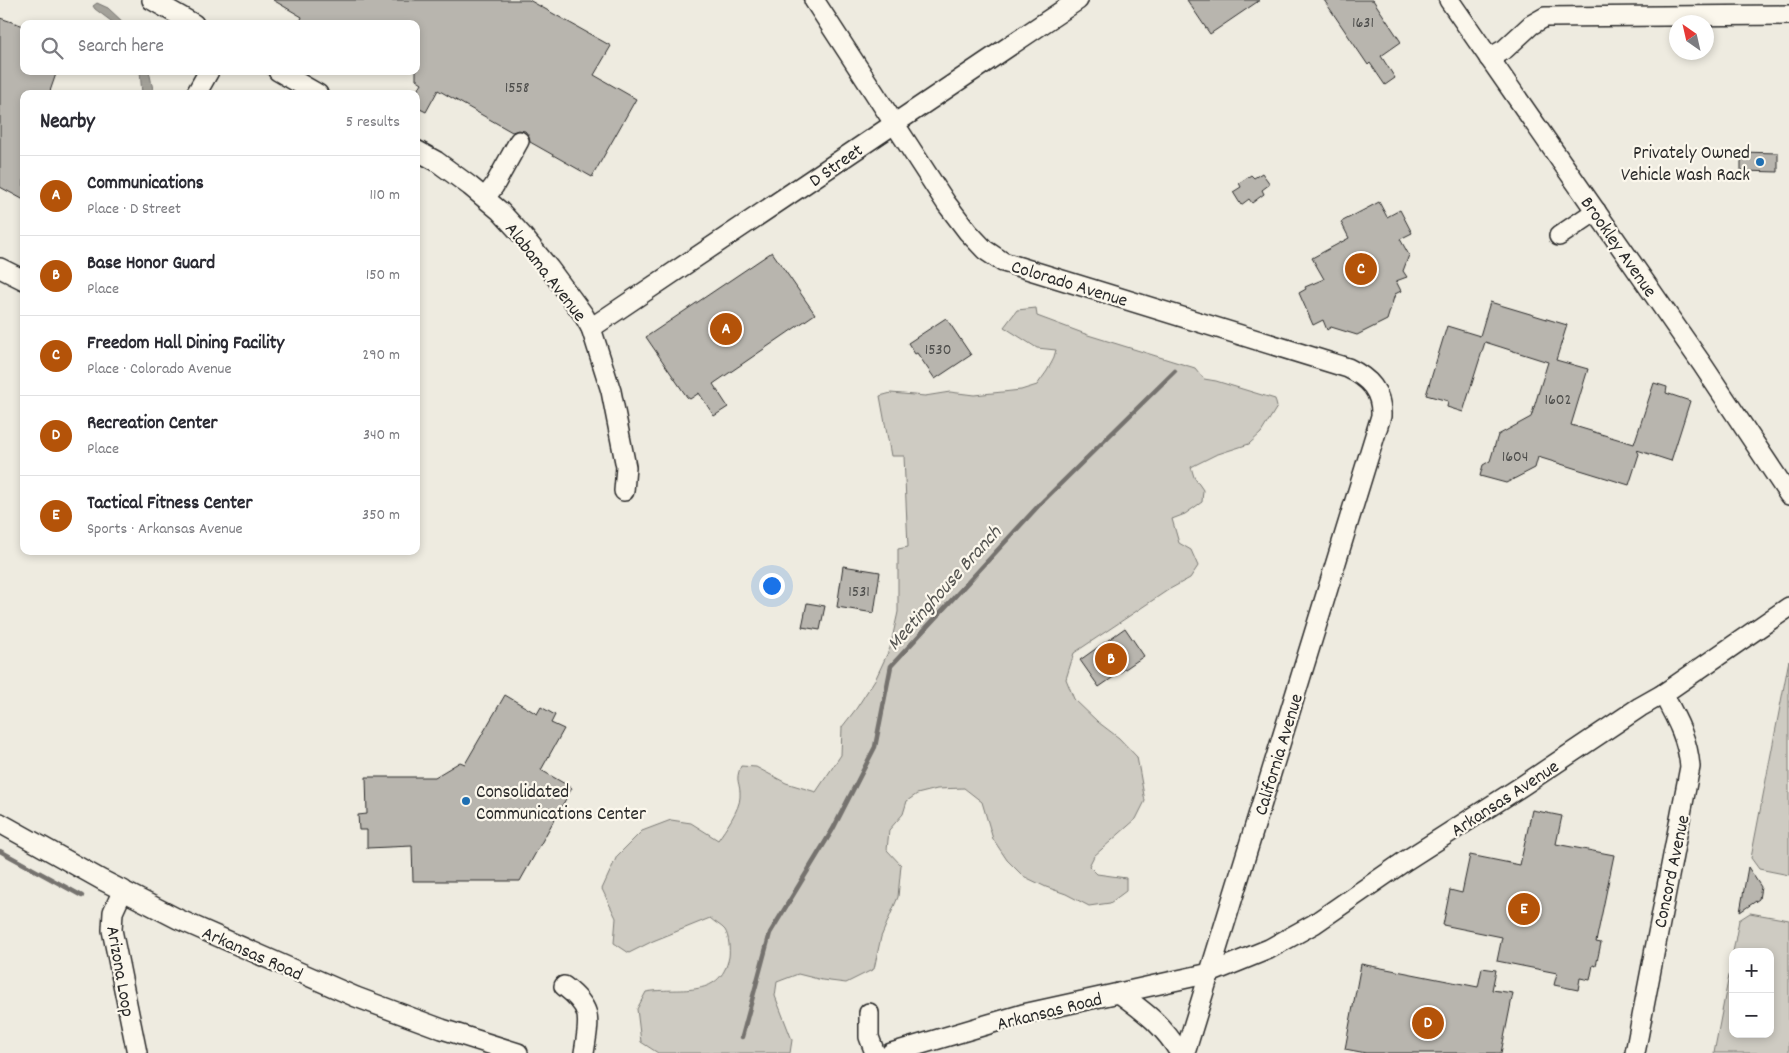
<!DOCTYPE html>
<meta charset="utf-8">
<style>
:root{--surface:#fff;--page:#f2f2f3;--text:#2b2b33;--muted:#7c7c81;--line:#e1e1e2;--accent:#b45309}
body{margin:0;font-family:Dekko,sans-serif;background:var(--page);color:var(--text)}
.controls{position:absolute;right:15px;bottom:15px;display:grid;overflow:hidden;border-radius:10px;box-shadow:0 2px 8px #0003}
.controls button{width:45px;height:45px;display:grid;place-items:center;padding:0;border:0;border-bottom:1px solid var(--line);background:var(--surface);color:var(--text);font:25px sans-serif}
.compass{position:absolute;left:1669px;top:15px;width:45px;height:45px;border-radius:50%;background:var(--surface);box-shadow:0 2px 8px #0003;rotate:326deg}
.you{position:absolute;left:771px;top:585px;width:18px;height:18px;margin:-12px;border:4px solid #fff;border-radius:50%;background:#1a73e8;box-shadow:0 0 0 8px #1a73e833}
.badge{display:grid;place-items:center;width:32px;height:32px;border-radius:50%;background:var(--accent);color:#fff;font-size:16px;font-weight:700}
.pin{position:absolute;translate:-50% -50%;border:2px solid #fff;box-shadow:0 1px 5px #0006}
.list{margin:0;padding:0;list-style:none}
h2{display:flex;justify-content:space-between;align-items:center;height:65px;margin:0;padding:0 20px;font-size:21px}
h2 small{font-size:16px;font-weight:400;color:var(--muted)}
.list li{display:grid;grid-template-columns:32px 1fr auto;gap:15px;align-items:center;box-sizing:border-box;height:80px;padding:0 20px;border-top:1px solid var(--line)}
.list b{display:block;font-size:19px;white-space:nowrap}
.list p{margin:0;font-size:16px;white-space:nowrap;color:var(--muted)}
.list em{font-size:16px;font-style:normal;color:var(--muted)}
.icon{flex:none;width:28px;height:28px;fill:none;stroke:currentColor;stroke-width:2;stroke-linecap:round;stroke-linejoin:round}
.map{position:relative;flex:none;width:1789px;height:1053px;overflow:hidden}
.search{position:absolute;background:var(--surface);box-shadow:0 2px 8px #0003;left:20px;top:20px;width:400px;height:55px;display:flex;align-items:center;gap:12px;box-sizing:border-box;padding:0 18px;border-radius:10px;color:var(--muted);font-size:19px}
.panel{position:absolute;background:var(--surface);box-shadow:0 2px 8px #0003;left:20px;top:90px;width:400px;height:465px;border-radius:10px}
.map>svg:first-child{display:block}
.green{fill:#cecbc2;stroke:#7c7b76}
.water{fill:#a4a29a;stroke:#74726e}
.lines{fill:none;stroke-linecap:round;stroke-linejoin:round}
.stream{stroke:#74726e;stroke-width:4.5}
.building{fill:#b8b5ae;stroke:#2b2b2b}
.minor-casing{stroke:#2b2b2b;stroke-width:22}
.minor{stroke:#fbf7ec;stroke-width:19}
.poi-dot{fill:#1f6fb2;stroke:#fbf7ec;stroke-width:2}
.labels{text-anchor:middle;stroke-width:4.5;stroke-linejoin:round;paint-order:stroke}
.number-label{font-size:16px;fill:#4e4e4c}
.poi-label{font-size:19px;fill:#2b2b2b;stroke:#fbf7ec;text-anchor:end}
.street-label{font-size:19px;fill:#2b2b2b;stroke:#fbf7ec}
.water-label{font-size:20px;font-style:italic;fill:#555552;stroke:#fbf7ec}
</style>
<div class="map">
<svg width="1789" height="1053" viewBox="0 0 1789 1053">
<rect width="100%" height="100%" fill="#eeebe0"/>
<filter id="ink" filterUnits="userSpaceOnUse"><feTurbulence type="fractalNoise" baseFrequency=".02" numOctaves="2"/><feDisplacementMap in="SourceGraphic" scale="10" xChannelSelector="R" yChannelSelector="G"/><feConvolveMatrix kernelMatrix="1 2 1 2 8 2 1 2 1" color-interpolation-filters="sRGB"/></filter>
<g filter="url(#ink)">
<g class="green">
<path d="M1036,308L1037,316L1088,335L1195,368L1204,379L1216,381L1275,399L1277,407L1261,433L1249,444L1215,455L1191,467L1194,477L1203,490L1202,502L1185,514L1172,519L1179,543L1191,550L1198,566L1190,578L1168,590L1074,653L1066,679L1074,699L1098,722L1119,738L1137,757L1145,801L1136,819L1094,856L1089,866L1097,874L1126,878V891L1110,903L1089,906L1066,894L1046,887L1023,876L1007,860L993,839L982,802L964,788L937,789L917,794L907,801L903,814L889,830L887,850L901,865L898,897L881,937L874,969L846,983L822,980L798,974L777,982L775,996L792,1040L790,1053H658L641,1042L637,1009L646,992C677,986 720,1001 729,957C730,950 729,936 725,930C722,926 714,922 710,918L653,941L629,953L614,943L616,918L602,889L617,856L642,831L671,820L691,823L718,840C725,830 740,809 740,797C741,782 734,782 741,766L756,767L786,783L816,792L841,755L842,727L856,709L876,678L890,648L898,612V549L908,547L904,456H891L880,396L891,393L925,396L950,392L974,395L1021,390L1037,385L1047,371L1053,360L1056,350L1037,348L1004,327L1017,310Z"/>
<path d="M1789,660V875L1759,869L1751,858Z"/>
<path d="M1750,913L1789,920V1053H1714L1733,955V1034H1770V952H1733L1739,920Z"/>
</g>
<g class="water">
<path d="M97,3L108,8L125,24H115L95,9L93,6Z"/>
<path d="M140,71H149L154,94H142Z"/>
</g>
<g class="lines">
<g class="stream">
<path d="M0,851L82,896"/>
<path d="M742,1037L770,933L833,829L875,747L891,666L1040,504L1175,371"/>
</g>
</g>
<g class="building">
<path d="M273,0H529L611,46L594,75L636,99L592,177L530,142L529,136L525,131L518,130L512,132L438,90L426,112L416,107V93L422,83L416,79V24H299L302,17Z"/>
<path d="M1187,0H1260L1210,34Z"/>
<path d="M1324,0H1373L1401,42L1381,56L1395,78L1385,85L1370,63L1368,65Z"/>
<path d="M0,18L24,26V71H57L49,94H24V200L0,187Z"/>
<path d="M1741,152L1778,153V172L1741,171Z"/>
<path d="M1262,173L1270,184L1262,190L1264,194L1252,203L1249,199L1241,205L1233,192L1241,187L1239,183L1251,175L1254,178Z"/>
<path d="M1379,202L1387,217L1400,210L1412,233L1400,239L1409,255L1403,271L1407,277L1396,281L1401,291L1395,294L1387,320L1357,335L1331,327L1327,330L1323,320L1313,325L1299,293L1306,289L1305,287L1324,279L1312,258L1349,238L1341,222Z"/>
<path d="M772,252L815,314L713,384L728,407L714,416L699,393L690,399L687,397L646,337Z"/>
<path d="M1490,302L1567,325L1556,360L1588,369L1571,425L1634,444L1654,383L1667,387L1666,393L1690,401L1671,461L1637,450L1639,454L1629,485L1538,457L1535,468L1506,483L1480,476L1483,465L1490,461L1498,435L1531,417L1548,362L1485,342L1463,412L1447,407L1448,401L1426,395L1447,326L1480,336Z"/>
<path d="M946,318L971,355L935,379L917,353L915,354L908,343Z"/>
<path d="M843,566L880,572L874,613L837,607Z"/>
<path d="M807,603L825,606L820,630L802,627Z"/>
<path d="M1125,628L1144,656L1099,687L1080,660Z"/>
<path d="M505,695L537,714L541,707L555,715L551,723L564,729L541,770L572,788L520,881H413L412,846L367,848V830H359L358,815L367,814L366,777H435L460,762L465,764Z"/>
<path d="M1532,810L1562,816L1556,844L1614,855L1596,942L1601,943L1596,966L1593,965L1590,980L1580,978L1578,990L1554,985L1557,973L1497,961L1502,937L1443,925L1450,890L1462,893L1470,855L1520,865Z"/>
<path d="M1748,867L1761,887L1759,899L1740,912Z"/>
<path d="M1361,964L1478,987L1482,968L1496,970L1492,990L1513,993L1501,1053H1366L1345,1049Z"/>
</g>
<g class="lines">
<defs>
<g id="minor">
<path d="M152,0L194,24"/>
<path d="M814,0L946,203L968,232L985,250L1003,262L1020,267L1348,368C1369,378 1382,391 1381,416L1185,1053"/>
<path d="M1449,0L1702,364L1789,495"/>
<path d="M1489,58L1505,49L1531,25L1545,17L1789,15"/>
<path d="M278,71L318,94"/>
<path d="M196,94L209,71"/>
<path d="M416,150L436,161L470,186L500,211L522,235L549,268L583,314L591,328L611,391L626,467L624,491"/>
<path d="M485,198L494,186L519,141"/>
<path d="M1559,236L1596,211"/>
<path d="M0,268L24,280"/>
<path d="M591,328L1078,0"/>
<path d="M0,823L102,880L178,919L356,997L442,1029L518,1053"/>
<path d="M123,890L113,912L112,930L137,1053"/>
<path d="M564,986C594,1009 589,1019 584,1053"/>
<path d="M1119,993C1146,1013 1162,1024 1180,1053"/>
<path d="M869,1013V1037L875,1053"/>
<path d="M891,1053L1023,1014L1210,973L1269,949L1314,924L1405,861L1522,786L1640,707L1663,694L1789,607"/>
<path d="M1635,1053L1690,767C1688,739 1676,718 1663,694"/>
</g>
</defs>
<use href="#minor" class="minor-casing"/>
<use href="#minor" class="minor"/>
</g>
</g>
<g class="poi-dot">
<circle cx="1760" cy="162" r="5"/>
<circle cx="466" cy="801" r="5"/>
</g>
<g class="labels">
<g class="number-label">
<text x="1363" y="27">1631</text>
<text x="517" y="92">1558</text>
<text x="938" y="354">1530</text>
<text x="1558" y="404">1602</text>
<text x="1515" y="461">1604</text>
<text x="859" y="596">1531</text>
</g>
<g class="poi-label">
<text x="1750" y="158">Privately Owned<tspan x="1750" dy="22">Vehicle Wash Rack</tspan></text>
<text x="476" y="797" text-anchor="start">Consolidated<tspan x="476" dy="22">Communications Center</tspan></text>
</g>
<g class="street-label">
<text transform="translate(835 164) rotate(-35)" y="7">D Street</text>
<text transform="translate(1620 246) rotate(55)" y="7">Brookley Avenue</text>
<text transform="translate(547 271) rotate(52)" y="7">Alabama Avenue</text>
<text transform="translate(1070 282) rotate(17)" y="7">Colorado Avenue</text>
<text transform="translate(1277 754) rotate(-73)" y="7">California Avenue</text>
<text transform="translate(1504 797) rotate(-33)" y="7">Arkansas Avenue</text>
<text transform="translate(1670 871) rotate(-78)" y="7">Concord Avenue</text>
<text transform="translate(253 952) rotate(24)" y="7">Arkansas Road</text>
<text transform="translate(122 971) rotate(80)" y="7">Arizona Loop</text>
<text transform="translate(1049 1010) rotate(-14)" y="7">Arkansas Road</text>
</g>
<g class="water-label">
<text transform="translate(943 587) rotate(-48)" y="7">Meetinghouse Branch</text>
</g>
</g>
</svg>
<div class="controls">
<button>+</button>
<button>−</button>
</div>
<svg class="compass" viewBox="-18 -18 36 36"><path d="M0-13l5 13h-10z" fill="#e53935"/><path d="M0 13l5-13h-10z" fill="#7c7c81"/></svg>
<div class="you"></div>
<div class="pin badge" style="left:726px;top:329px">A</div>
<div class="pin badge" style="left:1111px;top:659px">B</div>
<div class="pin badge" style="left:1361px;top:269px">C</div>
<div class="pin badge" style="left:1428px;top:1023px">D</div>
<div class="pin badge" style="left:1524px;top:909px">E</div>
<div class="search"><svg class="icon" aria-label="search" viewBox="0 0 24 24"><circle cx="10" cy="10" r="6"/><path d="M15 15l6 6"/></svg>Search here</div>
<section class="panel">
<h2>Nearby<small>5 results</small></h2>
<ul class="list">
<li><span class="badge">A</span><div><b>Communications</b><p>Place · D Street</p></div><em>110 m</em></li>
<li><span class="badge">B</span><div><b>Base Honor Guard</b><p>Place</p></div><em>150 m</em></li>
<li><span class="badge">C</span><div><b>Freedom Hall Dining Facility</b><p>Place · Colorado Avenue</p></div><em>290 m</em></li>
<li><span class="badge">D</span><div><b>Recreation Center</b><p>Place</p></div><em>340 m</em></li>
<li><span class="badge">E</span><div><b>Tactical Fitness Center</b><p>Sports · Arkansas Avenue</p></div><em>350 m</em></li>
</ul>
</section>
</div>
